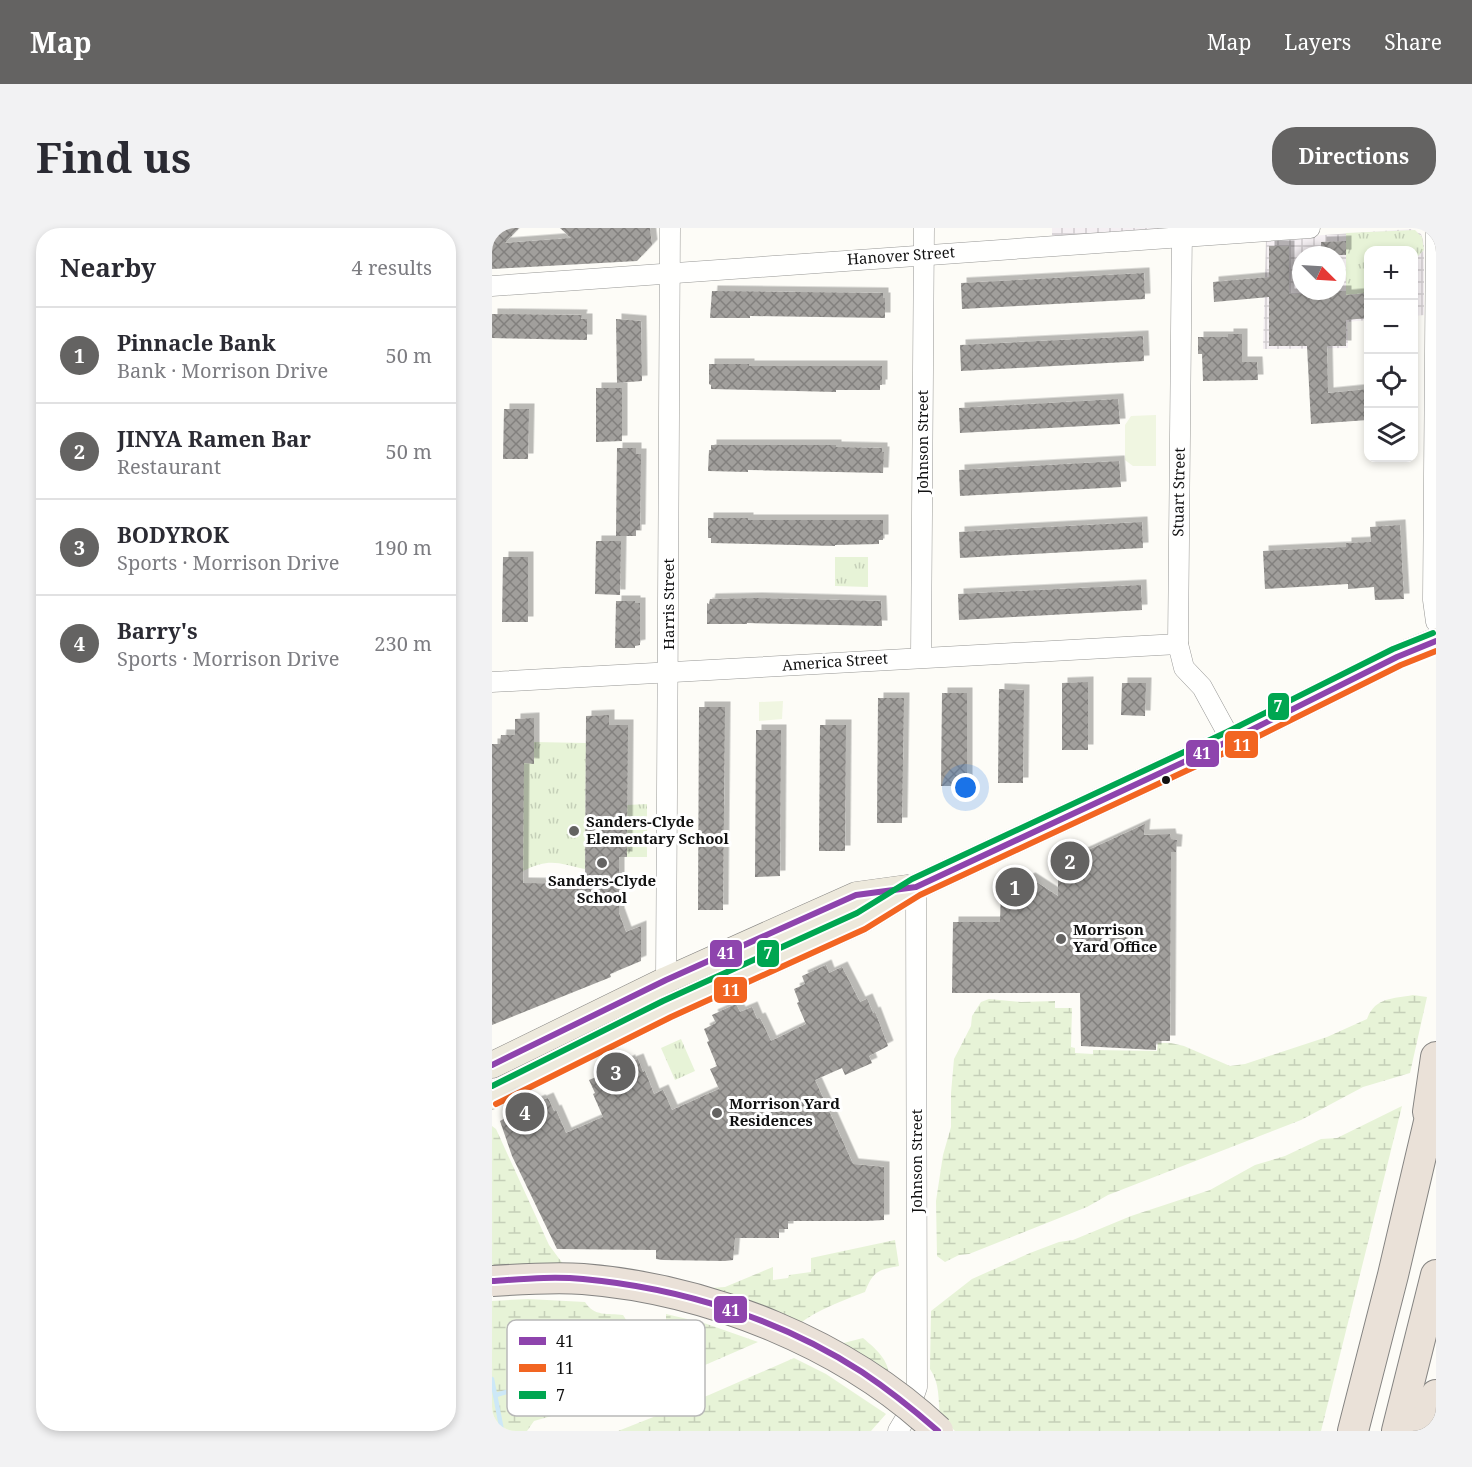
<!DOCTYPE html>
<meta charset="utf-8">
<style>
:root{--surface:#fff;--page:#f2f2f3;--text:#2b2b33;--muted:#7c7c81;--line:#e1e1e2;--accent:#646362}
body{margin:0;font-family:"Noto Serif",serif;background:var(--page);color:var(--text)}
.controls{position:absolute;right:18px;top:18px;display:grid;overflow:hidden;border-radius:12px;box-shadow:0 3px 9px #0003}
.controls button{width:54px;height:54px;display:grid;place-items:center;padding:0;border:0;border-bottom:2px solid var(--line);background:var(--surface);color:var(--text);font:30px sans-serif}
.compass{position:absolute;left:800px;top:18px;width:54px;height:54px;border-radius:50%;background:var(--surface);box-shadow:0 3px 9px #0003;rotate:114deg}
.you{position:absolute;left:474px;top:560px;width:21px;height:21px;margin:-15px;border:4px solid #fff;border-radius:50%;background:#1a73e8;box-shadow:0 0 0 9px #1a73e833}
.badge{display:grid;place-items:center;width:39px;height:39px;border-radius:50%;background:var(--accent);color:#fff;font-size:20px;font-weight:700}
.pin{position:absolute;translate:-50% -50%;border:3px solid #fff;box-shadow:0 2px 6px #0006}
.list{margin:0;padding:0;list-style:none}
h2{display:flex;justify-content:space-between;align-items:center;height:78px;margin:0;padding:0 24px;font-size:26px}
h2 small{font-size:20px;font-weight:400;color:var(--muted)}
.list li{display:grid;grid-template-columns:39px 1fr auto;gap:18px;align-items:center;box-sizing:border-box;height:96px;padding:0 24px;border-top:2px solid var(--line)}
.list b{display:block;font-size:22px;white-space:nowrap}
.list p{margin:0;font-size:20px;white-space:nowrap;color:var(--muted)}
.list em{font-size:20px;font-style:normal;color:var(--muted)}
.icon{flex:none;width:33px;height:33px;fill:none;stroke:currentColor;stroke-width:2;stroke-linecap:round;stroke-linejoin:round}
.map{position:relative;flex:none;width:944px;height:1203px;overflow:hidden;border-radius:24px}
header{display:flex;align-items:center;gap:36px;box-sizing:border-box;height:84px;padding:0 30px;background:var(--accent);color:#fff}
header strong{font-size:28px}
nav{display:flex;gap:33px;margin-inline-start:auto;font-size:21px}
.intro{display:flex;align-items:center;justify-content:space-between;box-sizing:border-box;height:144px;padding:0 36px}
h1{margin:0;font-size:42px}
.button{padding:15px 27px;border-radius:24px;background:var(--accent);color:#fff;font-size:21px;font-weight:700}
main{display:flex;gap:36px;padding:0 36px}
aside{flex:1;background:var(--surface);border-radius:24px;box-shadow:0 3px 9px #0003}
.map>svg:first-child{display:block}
.industrial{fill:url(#industrial-grid);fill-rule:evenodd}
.grass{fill:url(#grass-tufts)}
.wetland{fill:url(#wetland-marsh)}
.pitch{fill:#f0f6e1}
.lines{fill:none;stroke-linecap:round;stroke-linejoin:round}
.stream{stroke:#cde8f7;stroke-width:4.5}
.building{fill:url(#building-cross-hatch);filter:url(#shadow)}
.minor-casing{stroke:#979795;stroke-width:21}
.major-casing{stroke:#858482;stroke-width:27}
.highway-casing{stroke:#858482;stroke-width:32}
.minor{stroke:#fffffe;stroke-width:20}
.major{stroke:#ede9dc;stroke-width:26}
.highway{stroke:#eae1d8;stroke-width:30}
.highway-bridge-casing{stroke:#858482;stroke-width:32;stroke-linecap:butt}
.highway-bridge{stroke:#eae1d8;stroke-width:30}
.bus-1-casing{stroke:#fff;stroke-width:10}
.bus-2-casing{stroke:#fff;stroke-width:10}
.bus-3-casing{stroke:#fff;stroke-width:10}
.bus-1{stroke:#8e44ad;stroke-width:6}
.bus-2{stroke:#f26522;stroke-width:6}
.bus-3{stroke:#00a651;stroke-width:6}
.bus-dot{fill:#111;stroke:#fff;stroke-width:2}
.poi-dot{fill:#646362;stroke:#fff;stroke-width:2}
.labels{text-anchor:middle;stroke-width:6;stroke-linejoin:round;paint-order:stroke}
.street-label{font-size:15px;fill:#111;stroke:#fff}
.poi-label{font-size:15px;font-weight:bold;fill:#111;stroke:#fff;text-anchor:start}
.key{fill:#fff;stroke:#b8b8b8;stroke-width:1.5}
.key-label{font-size:16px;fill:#111}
.line-badge{stroke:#fff;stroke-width:2}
.badge-label{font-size:16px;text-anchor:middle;font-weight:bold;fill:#fff}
</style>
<header>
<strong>Map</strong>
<nav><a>Map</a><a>Layers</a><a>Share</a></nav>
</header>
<div class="intro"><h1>Find us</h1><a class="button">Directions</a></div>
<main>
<aside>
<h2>Nearby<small>4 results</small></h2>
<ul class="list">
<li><span class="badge">1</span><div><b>Pinnacle Bank</b><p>Bank · Morrison Drive</p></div><em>50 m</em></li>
<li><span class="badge">2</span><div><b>JINYA Ramen Bar</b><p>Restaurant</p></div><em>50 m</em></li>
<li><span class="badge">3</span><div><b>BODYROK</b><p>Sports · Morrison Drive</p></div><em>190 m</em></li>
<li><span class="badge">4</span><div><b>Barry's</b><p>Sports · Morrison Drive</p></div><em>230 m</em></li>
</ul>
</aside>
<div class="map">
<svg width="944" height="1203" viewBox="0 0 944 1203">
<defs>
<pattern id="industrial-grid" width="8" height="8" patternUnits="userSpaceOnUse" patternTransform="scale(1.5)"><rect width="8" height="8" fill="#f5f0f3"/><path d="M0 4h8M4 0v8" fill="none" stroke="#d1cdcf"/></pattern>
<pattern id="grass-tufts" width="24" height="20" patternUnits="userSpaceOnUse" patternTransform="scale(1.5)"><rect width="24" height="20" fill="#e7f3d7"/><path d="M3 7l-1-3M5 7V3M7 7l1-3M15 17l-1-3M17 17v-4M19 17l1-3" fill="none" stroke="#c5cfb8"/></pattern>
<pattern id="wetland-marsh" width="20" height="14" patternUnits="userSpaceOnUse" patternTransform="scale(1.5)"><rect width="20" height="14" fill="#e7f3d7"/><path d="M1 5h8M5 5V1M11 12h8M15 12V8" fill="none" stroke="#c5cfb8"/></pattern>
<pattern id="building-cross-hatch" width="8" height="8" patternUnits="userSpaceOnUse" patternTransform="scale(1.5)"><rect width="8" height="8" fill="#a19f9c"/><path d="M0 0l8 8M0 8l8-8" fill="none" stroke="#82807e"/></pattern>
<filter id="shadow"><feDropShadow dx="5.5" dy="-5.5" stdDeviation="0" flood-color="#0004"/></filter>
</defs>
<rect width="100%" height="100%" fill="#fdfcf7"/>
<g class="industrial">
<path d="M560,0H676L672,2L560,9Z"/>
<path d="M919,1L929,6L932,15V87L922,88V22H876V92L855,94L856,120L771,121L774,11ZM809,27H845V63H809Z"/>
</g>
<g class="grass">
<path d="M923,2L930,9L932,22L922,32V22H876V65L854,67V5Z"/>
<path d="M343,329H376V359L343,358Z"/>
<path d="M42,514L94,515L93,641C67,636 59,629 31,643V535H42Z"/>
<path d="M155,576V629H135V577Z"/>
<path d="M189,811L203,843L183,852L169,820Z"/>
</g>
<g class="wetland">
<path d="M921,767L935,769L918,845L871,859L809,892L616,967L595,979L477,1026L467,1027L453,1034L445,1028L444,973L451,927L459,899V865L462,831L479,798L480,788L489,774L497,771L529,774L563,773V780H580L579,819L583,820V825L601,826V822L665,823L666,815H679L692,818L738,838L753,836L835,809L875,791C883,769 901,771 921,767Z"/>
<path d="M910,878L829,1203H463L448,1188C446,1172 448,1155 438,1141L439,1083L480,1051L538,1025L567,1014L581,1012L639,988L718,962L763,937L793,928L829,911L845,910Z"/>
<path d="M0,898L4,901L57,1017L74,1040L0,1042Z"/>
<path d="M403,1012L407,1038C386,1042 381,1043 373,1064C350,1073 326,1081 306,1097L221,1065L219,1060L233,1059L281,1039V1052L296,1050L297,1047L319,1044V1030Z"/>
<path d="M36,1071L93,1074C102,1089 116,1085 131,1087L142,1104V1108H174V1086L212,1095L266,1114L144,1167L97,1175L91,1169L63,1187L42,1193L35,1203H0V1073Z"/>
<path d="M371,1110C384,1121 397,1132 397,1149L344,1117Z"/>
<path d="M302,1130L334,1146L394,1186L379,1203H126L217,1167Z"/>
</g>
<g class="pitch">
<path d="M664,187V238H641L633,232V197L639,188Z"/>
<path d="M291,473L290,491L267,493V474Z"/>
</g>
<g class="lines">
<g class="stream">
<path d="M0,1151L10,1203"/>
<path d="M4,1167L18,1163L25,1152L42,1151L53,1154L65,1151L74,1146L113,1134L140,1121"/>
</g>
</g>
<g class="building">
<path d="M0,0H27L13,15L79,10L68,0H158L160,17L145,33L0,41Z"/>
<path d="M854,13V27H829V14Z"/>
<path d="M777,18H797V66H829V63H854V67L876,65V90L854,92V118H835L836,165L876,161V192L819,196L815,118H777V69L722,74L721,54L777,49Z"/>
<path d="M652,45L653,71L470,81L469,55Z"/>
<path d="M220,63L391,65V70H393V90L258,88V90H218Z"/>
<path d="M0,86L90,87L89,91H95V112L0,110Z"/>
<path d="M124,91L149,93L150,153L125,155Z"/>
<path d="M736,106H750V134H765L766,152L711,153L710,126H706V109H736Z"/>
<path d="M651,108L652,133L469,143L468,117Z"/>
<path d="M217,136H257V138H390V157H388V162H344V164L219,161V157L217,156Z"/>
<path d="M104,160H130V213L104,214Z"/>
<path d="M626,171L628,196L468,205L467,180Z"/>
<path d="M12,181H37L36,231H11Z"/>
<path d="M219,217H344V219L390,220V224H392L391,245L256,242V244L216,243L217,222H219Z"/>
<path d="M125,220H144V226H149L148,302H144V308H124Z"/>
<path d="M627,233L629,259L468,268L467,242Z"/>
<path d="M216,290H256V292H391V312H387V316L343,317V318L219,315V310H216Z"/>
<path d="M650,294L651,320L468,330L467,304Z"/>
<path d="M908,297L912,371L883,372L882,359L856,361V356L773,361L771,323L854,319V315L879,314L878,299Z"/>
<path d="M104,313H129L128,367L103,366Z"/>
<path d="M11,329H36V394H10Z"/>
<path d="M649,357L650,382L467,392L466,366Z"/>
<path d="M265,370L389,373L390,398L255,395V396H215V375L217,376L218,371Z"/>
<path d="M124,373H143V375H148V417L143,418V420H123Z"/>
<path d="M596,454V522H570V455Z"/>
<path d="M630,455H654L653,488L629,487Z"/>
<path d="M507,461L532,462L531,555H506Z"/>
<path d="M450,465H475V558H449Z"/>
<path d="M386,470H412L410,595H385Z"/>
<path d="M207,479H233L231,682H206Z"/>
<path d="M117,487V497H136L135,629H127V685L134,704L149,698V733L118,746L119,749L0,797V516H8L9,507H23V491L42,490V536L32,535L31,655L93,656L94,488Z"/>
<path d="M328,497H354L353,623H327Z"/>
<path d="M264,502H289L288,648L263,649Z"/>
<path d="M653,596L652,607L678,606L679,611L685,612L684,624H679L678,813H664V822L589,818L588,765H460L461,694H508L509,662L538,650L566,668V636Z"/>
<path d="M334,737L337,745L350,739L368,774L375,771L381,785L383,784L396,818L377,828L380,835L353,847L350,840L323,852L361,936L392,939V992L375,993H296V1001H287V1010H243L241,1032L233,1033L171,1032L164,1031V1022L65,1021L20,928L8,893L15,889L14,887L48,872L49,873L56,870L62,883L64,882L74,905L111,889L101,866L103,865L97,852L104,849L103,847L138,832V834L146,831L151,844L153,843L162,866L171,862L180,882L227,861L218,841L225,838L215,814L217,813L212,801L224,795L220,787L244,776L248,784L260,779L265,791L268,790L279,813L314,796L305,775L307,774L302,761L313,756L310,748Z"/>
</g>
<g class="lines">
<defs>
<g id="minor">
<path d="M690,0L686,416L692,440L710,459L739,512"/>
<path d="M944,0L941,372L944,394"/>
<path d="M0,58L818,0"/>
<path d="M429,429L432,0"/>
<path d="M0,454L686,416"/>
<path d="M174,752L178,0"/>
<path d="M406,1203L415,1188L425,1159L424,659"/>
</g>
<g id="major">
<path d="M0,837L174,752L364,667L415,660"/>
<path d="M0,868L175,781L369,693L424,659L739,512L905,429L944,413"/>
</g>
<g id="highway">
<path d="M936,884L944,829"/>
<path d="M861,1203L901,1047L944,864"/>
<path d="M905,1203L944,1047"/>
<path d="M930,1203L944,1167"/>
</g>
</defs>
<use href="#minor" class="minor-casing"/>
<use href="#major" class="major-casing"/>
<use href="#highway" class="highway-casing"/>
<use href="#minor" class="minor"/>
<use href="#major" class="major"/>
<use href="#highway" class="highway"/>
<defs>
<path id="highway-bridge" d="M0,1053C30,1051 61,1049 91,1051C217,1061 354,1116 446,1203"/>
</defs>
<use href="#highway-bridge" class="highway-bridge-casing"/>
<use href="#highway-bridge" class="highway-bridge"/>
<defs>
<g id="bus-1">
<path d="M0,837L174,752L364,667L424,659L739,512L905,429L944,413"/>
<path d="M0,1053C30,1051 61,1048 91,1051C189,1060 288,1091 370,1144C397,1162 422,1182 446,1203"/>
</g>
<path id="bus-2" d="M4,876L179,789L373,701L428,667L743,520L909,437L944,423"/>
<path id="bus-3" d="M0,858L171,773L365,685L420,651L735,504L901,421L941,405"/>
</defs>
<use href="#bus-1" class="bus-1-casing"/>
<use href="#bus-2" class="bus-2-casing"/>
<use href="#bus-3" class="bus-3-casing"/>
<use href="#bus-1" class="bus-1"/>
<use href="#bus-2" class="bus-2"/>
<use href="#bus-3" class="bus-3"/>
</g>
<circle class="bus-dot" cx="674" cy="552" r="5"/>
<g class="poi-dot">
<circle cx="82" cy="603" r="6"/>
<circle cx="110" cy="635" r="6"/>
<circle cx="569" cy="711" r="6"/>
<circle cx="225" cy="885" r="6"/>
</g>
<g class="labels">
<g class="street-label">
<text transform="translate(409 28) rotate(-4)" y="5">Hanover Street</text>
<text transform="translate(431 214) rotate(-90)" y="5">Johnson Street</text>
<text transform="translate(687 264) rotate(-89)" y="5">Stuart Street</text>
<text transform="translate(177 376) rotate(-90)" y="5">Harris Street</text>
<text transform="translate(343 434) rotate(-4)" y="5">America Street</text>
<text transform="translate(425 933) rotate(-90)" y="5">Johnson Street</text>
</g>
<g class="poi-label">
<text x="94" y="599">Sanders-Clyde<tspan x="94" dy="17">Elementary School</tspan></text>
<text x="110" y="658" text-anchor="middle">Sanders-Clyde<tspan x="110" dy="17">School</tspan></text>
<text x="581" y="707">Morrison<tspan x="581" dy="17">Yard Office</tspan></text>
<text x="237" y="881">Morrison Yard<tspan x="237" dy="17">Residences</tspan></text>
</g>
</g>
<rect x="15" y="1092" width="198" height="96" rx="9" class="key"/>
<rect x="27" y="1109" width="27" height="8" fill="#8e44ad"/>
<rect x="27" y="1136" width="27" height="8" fill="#f26522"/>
<rect x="27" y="1163" width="27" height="8" fill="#00a651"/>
<g class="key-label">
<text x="64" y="1119">41</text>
<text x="64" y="1146">11</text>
<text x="64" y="1173">7</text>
</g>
<g class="line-badge">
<rect x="775" y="464" width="23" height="29" rx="6" fill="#00a651"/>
<rect x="732" y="502" width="35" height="29" rx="6" fill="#f26522"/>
<rect x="693" y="511" width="35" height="29" rx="6" fill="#8e44ad"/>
<rect x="217" y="711" width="34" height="29" rx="6" fill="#8e44ad"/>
<rect x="264" y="711" width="24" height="29" rx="6" fill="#00a651"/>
<rect x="221" y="748" width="35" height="28" rx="6" fill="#f26522"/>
<rect x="221" y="1067" width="35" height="29" rx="6" fill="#8e44ad"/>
</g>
<g class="badge-label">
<text x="786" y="484">7</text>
<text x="750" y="523">11</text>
<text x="710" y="531">41</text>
<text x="234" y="731">41</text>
<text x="276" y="731">7</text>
<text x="239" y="768">11</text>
<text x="239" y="1088">41</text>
</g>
</svg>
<div class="controls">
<button>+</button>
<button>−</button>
<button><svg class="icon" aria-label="locate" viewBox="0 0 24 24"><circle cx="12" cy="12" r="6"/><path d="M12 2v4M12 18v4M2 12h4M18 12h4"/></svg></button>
<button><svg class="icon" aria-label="layers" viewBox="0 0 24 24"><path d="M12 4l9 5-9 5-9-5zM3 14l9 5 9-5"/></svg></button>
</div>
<svg class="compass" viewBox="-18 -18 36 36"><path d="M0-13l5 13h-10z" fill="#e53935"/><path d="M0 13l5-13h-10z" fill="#7c7c81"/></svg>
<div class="you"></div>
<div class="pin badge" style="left:523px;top:659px">1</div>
<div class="pin badge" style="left:578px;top:633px">2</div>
<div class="pin badge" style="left:124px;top:844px">3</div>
<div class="pin badge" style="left:33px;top:884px">4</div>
</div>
</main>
